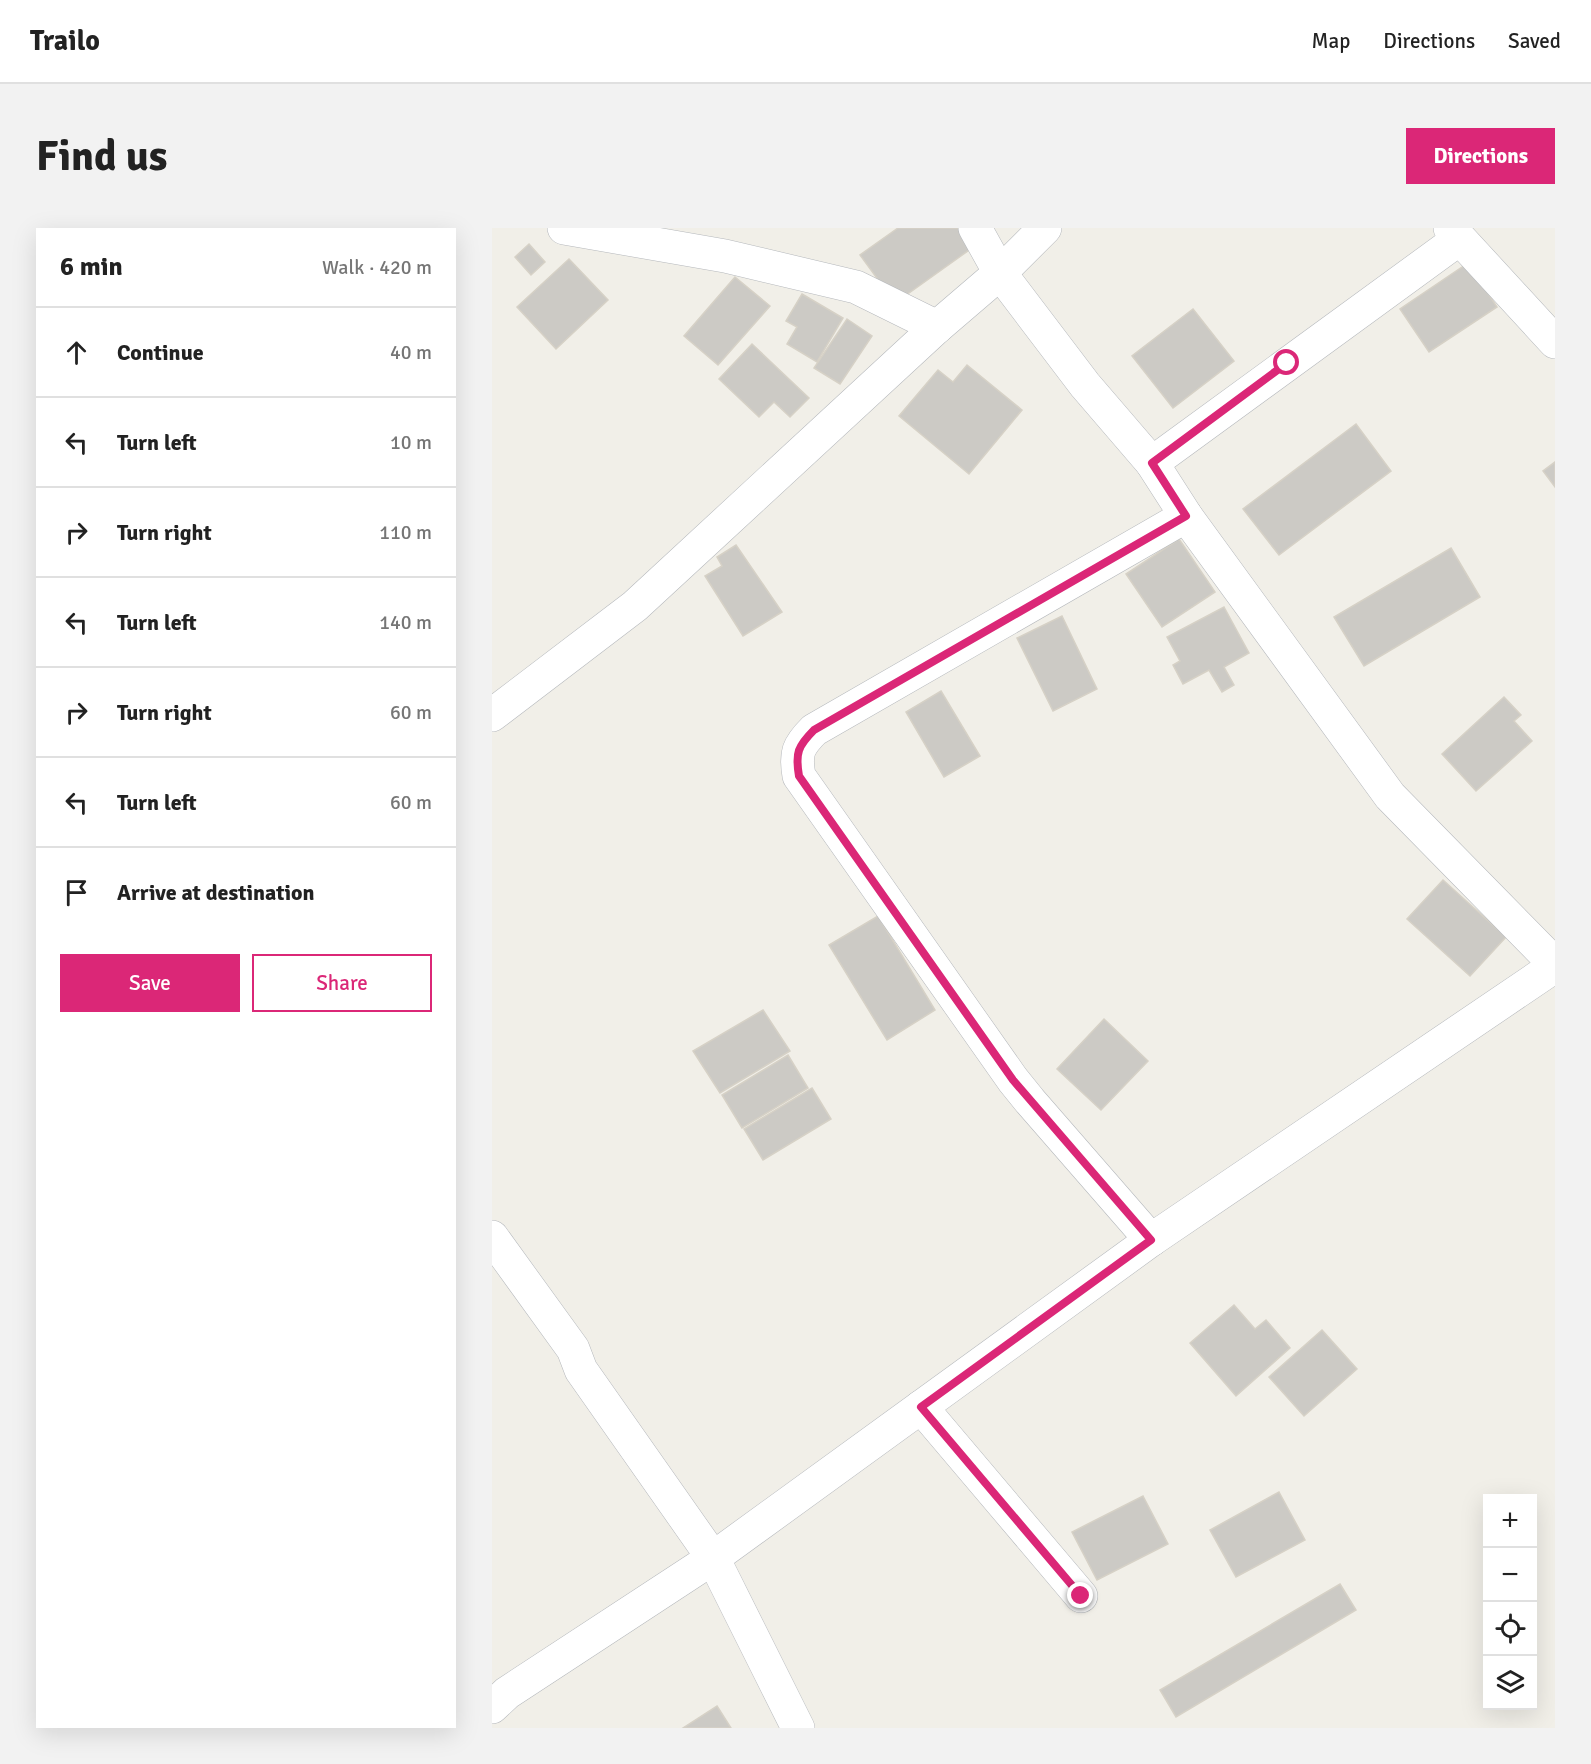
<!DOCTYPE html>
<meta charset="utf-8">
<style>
:root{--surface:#fff;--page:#f2f2f2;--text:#222;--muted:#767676;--line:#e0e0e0;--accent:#db2777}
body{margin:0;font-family:Signika,sans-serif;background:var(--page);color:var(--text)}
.controls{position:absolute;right:18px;bottom:18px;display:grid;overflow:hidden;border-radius:0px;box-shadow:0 6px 24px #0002}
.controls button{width:54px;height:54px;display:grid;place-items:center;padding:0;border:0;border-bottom:2px solid var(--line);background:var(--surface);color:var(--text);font:30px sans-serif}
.stop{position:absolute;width:18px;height:18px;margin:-14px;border:4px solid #db2777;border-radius:50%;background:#fff}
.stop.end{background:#db2777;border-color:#fff;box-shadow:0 2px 6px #0008}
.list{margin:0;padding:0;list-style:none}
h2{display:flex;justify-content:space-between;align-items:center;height:78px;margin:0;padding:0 24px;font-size:26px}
h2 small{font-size:20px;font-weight:400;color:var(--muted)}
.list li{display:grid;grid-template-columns:39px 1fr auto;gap:18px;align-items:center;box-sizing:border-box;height:90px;padding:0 24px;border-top:2px solid var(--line)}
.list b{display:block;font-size:22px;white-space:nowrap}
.list em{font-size:20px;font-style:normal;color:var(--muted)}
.actions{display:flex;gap:12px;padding:18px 24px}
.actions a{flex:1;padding:14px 0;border:2px solid var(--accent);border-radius:0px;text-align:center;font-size:21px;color:var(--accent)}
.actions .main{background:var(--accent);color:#fff}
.icon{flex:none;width:33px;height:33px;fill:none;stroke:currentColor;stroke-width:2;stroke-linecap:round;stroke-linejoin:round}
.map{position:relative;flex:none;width:1063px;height:1500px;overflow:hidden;border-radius:0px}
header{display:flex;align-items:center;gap:36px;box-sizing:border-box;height:84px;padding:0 30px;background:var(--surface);border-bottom:2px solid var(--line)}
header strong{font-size:28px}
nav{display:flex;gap:33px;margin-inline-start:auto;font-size:21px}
.intro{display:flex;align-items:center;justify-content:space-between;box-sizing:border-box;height:144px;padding:0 36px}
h1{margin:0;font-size:42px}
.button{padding:15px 27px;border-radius:0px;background:var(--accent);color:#fff;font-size:21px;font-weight:700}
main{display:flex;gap:36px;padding:0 36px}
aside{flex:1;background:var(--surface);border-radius:0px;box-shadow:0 6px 24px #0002}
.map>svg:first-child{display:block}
.building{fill:#cccac5;stroke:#d6d1c6;stroke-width:1.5}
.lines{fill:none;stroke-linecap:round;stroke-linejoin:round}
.minor-casing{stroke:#b5b8bc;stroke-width:34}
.minor{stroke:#fff;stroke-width:33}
.route{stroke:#db2777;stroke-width:8}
</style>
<header>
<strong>Trailo</strong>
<nav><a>Map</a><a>Directions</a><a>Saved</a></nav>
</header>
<div class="intro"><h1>Find us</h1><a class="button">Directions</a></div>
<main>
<aside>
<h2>6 min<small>Walk · 420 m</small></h2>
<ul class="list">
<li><svg class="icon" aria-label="ahead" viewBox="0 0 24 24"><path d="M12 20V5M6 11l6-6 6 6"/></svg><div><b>Continue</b></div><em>40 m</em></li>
<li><svg class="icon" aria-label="left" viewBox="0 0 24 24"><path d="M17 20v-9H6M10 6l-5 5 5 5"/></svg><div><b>Turn left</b></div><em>10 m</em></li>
<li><svg class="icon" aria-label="right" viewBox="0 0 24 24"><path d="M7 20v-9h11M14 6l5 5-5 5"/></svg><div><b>Turn right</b></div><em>110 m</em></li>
<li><svg class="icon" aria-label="left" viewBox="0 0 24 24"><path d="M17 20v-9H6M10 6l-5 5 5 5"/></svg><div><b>Turn left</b></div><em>140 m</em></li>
<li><svg class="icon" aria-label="right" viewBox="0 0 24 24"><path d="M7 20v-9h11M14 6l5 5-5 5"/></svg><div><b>Turn right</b></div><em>60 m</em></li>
<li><svg class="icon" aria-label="left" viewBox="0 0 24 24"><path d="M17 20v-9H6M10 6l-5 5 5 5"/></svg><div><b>Turn left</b></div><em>60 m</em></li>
<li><svg class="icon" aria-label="arrive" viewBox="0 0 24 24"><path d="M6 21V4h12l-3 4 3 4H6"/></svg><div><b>Arrive at destination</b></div></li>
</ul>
<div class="actions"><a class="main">Save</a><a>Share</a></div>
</aside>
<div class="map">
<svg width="1063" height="1500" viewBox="0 0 1063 1500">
<rect width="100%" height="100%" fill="#f1efe8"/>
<g class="building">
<path d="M406,0H466L480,20L403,75L368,27Z"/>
<path d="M37,16L53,34L39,47L23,29Z"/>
<path d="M77,31L116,72L64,121L25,79Z"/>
<path d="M976,35L1005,79L937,124L908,81Z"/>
<path d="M243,49L278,78L226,137L192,108Z"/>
<path d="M310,66L351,90L325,134L295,116L305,99L294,93Z"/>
<path d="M701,81L742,133L681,180L640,128Z"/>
<path d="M355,91L380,108L348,156L322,140Z"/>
<path d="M260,116L317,170L298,189L282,174L267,189L227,151Z"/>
<path d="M475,137L530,182L477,246L407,188L446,142L461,154Z"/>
<path d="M864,196L899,243L787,327L751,281Z"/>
<path d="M1063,234V259L1051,243Z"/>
<path d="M687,311L723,364L670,399L634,346Z"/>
<path d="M244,317L290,384L251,408L213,348L230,338L225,329Z"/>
<path d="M959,320L988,369L872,438L842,389Z"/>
<path d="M732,379L757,425L732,439L742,457L730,464L717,442L691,456L681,437L688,433L675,409Z"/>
<path d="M570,388L605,461L561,483L525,410Z"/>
<path d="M449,463L488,528L452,549L414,484Z"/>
<path d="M1012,469L1029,487L1022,493L1040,513L984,563L950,526Z"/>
<path d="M951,652L1014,709L978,748L915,691Z"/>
<path d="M386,688L443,782L395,812L337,717Z"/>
<path d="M271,782L298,823L228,865L201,823Z"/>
<path d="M612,791L656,833L609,882L565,841Z"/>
<path d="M296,827L316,860L250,900L230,867Z"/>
<path d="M320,860L339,891L271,932L252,901Z"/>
<path d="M742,1077L763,1101L774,1092L798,1120L744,1168L698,1115Z"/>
<path d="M830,1102L865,1141L812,1188L777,1149Z"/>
<path d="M787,1264L813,1312L744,1349L718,1302Z"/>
<path d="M651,1268L676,1316L605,1352L580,1304Z"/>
<path d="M848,1356L864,1382L684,1489L668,1462Z"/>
<path d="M225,1478L239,1500H191Z"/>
</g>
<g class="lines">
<defs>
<g id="minor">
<path d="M72,0L233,28L364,59L445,99"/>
<path d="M483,0L508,45L593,157L660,235L694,288L898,568L1063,736"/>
<path d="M958,0L1063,114"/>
<path d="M660,235L967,11"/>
<path d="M694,288L322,502C306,518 303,525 307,548L521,852L538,873L659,1012L1063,738"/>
<path d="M0,487L143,378L445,99L508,45L553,0"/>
<path d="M0,1009L81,1121L89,1142L221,1330L306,1500"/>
<path d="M429,1179L589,1368"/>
<path d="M0,1479L15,1465L221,1330L659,1012"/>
</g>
</defs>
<use href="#minor" class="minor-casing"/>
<use href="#minor" class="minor"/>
</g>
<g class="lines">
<path class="route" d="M589,1368L429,1179L659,1012L521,852L307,548C303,525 306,518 322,502L694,288L660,235L795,135"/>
</g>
</svg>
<div class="controls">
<button>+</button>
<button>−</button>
<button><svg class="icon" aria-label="locate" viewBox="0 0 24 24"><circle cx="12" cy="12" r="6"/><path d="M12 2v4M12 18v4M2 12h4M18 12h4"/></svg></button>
<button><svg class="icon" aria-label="layers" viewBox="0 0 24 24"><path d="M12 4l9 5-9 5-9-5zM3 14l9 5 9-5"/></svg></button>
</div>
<div class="stop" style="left:795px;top:135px"></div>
<div class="stop end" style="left:589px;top:1368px"></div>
</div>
</main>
